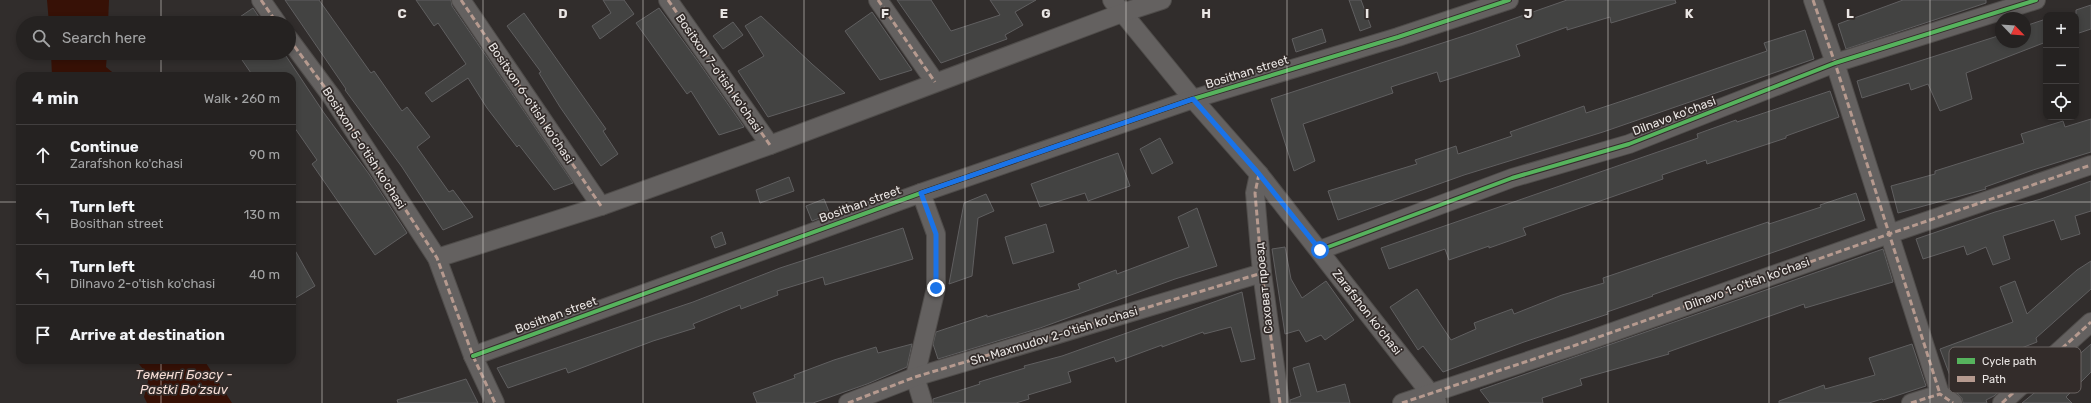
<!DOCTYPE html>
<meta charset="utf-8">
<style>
:root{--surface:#252221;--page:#312f2e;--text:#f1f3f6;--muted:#a3a4a5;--line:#423f3f}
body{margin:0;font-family:Rubik,sans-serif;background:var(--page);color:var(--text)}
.controls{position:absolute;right:12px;top:12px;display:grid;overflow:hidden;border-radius:8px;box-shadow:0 2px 6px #0003}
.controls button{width:36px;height:36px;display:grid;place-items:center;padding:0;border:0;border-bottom:1px solid var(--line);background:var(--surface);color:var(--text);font:20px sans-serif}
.compass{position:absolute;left:1995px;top:12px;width:36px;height:36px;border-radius:50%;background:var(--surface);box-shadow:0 2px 6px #0003;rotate:115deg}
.stop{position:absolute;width:12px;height:12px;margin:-9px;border:3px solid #1a73e8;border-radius:50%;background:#fff}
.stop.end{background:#1a73e8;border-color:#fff;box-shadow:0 1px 4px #0008}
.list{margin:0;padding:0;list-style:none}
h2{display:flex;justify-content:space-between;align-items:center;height:52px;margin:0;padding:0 16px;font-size:17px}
h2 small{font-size:13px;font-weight:400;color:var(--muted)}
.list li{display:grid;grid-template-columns:26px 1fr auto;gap:12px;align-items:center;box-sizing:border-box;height:60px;padding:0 16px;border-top:1px solid var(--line)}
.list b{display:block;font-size:15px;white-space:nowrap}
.list p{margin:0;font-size:13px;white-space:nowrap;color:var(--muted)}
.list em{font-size:13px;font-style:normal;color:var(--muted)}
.icon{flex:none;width:22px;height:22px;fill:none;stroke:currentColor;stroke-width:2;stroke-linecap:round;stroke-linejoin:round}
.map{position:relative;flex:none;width:2091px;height:403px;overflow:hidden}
.search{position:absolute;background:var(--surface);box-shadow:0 2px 6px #0003;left:16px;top:16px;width:280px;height:44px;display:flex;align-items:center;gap:10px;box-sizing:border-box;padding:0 14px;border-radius:22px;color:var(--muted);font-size:15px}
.panel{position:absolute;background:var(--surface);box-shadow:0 2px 6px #0003;left:16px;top:72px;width:280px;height:292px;border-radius:12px}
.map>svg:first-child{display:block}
.water{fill:#371106}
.building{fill:#434342;stroke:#605f60}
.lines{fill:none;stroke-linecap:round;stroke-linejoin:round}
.minor-casing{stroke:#4f4c4a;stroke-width:20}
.minor{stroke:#646160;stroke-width:18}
.quiet{stroke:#b69a8f;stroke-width:3;stroke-dasharray:6 3;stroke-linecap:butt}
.cycleway-casing{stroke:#332c2a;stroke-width:6}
.cycleway{stroke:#56b35d;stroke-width:4}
.route{stroke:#1a73e8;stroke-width:5}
.grid{fill:none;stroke:#eae6e4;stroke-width:1;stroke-opacity:0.55}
.labels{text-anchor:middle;stroke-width:3.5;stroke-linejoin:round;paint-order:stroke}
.street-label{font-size:12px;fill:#eae6e4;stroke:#332c2a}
.water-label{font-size:13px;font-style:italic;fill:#f5dcd4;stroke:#332c2a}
.key{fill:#332c2a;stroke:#6a6462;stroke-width:1}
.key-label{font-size:11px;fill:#eae6e4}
.grid-label{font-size:13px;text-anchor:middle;font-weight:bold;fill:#eae6e4;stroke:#332c2a;stroke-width:3.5;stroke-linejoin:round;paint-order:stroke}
</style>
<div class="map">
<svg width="2091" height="403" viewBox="0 0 2091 403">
<rect width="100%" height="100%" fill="#312d2c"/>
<g class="water">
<path d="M47,0H109L108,23H49Z"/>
<path d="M51,53H107L106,67L117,76H52Z"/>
<path d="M136,360H204L232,403H147L144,397L149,377Z"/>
</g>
<g class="building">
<path d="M285,0H319L371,73L374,71L402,111L407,107L430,137L417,147L449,192L453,190L473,217L443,230L402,167L345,90L346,89Z"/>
<path d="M416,0H451L452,6L573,183L554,190L519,145L517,147L487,108L468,78L432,102L425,93L466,64L438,23L434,26Z"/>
<path d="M603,0H624L634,14L600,39L592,26L611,13Z"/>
<path d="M897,0H931L951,31L1000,15L990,0H1036L1015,12L1023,25L1005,35L1007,39L941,63Z"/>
<path d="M1349,0H1361L1371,27L1360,31Z"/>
<path d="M1567,0H1675L1676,3L1611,23L1610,17L1567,30V27L1516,45L1520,56L1440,82L1437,72L1391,87L1393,93L1303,124L1315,161L1294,171L1271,99L1473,33Z"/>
<path d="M1903,0H1986V3L1846,49L1838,24Z"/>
<path d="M2091,5V29L2076,34V10Z"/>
<path d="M253,8L263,23H231Z"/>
<path d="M659,8L697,60L744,127L719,135L691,91L687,94L636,23Z"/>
<path d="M872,12L912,70L880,80L845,31Z"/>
<path d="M524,13L606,129L603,131L618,154L601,166L560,107L539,73L541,72L507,26Z"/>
<path d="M761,16L812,64L845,93L768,117L738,71L764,56L745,26Z"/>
<path d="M2046,19V42L1966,73L1972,99L1940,111L1928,84L1911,90L1909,83L1862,98L1857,81L2001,35V42H2025V26Z"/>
<path d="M733,22L743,35L723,49L713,36Z"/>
<path d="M1322,29L1326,42L1296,52L1292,39Z"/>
<path d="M1805,30L1814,59L1603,132L1464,175L1338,220L1328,191L1417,164L1415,160L1456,146L1458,154L1512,136L1510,132L1584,106L1586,113L1640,95L1767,51L1764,43Z"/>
<path d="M247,53H284L324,113L369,174L407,233L375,255L312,164L317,160L292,124V76H253L240,57Z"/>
<path d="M1830,91L1839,117L1786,136V138L1707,164L1706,160L1662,175L1663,179L1523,228L1526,235L1489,248V246L1449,260L1445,249L1389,269L1381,248L1698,138L1697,134L1736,120L1737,122Z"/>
<path d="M2091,119V152L2033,170L1985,187L1986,189L1898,213L1891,186L1935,174V171L2024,143L2021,134L2063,121L2065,127Z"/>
<path d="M1160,138L1173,163L1152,174L1140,149Z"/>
<path d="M1118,153L1130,186L1088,201L1085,193L1040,207L1031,184Z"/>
<path d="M789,177L794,191L760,203L756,190Z"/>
<path d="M2091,181V211L2075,216L2080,234L2061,240L2054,220L2003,236L2010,259L1993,265L1986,247L1967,255L1964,246L1923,259L1916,239L1995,212L2041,199Z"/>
<path d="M1856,193L1865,220L1652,295L1653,296L1607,312L1608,314L1524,342L1443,372L1423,346L1418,350L1390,307L1417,289L1451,340L1476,329L1474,323L1512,309L1514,314L1562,295L1604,283L1603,278L1768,222L1769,224L1821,207L1820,205Z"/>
<path d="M986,194L994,211L978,218L972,276L949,284L964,203Z"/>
<path d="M824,199L830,214L812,221L806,206Z"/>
<path d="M1197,208L1217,266L1175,279L1040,328L938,359L933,344L936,332L987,315V317L1080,289L1078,284L1116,270L1117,274L1189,247L1178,217Z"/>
<path d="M1046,224L1054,252L1013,264L1005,237Z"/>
<path d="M903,228L913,259L825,285L823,277L777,291L778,295L741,309L740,305L693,324L695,328L653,341L568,373L566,368L508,388L497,368L693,302L780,268Z"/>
<path d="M722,232L726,244L715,248L711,237Z"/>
<path d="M292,245L315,286L292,300Z"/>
<path d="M1285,247L1291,279L1302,298L1326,281L1354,320L1325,340L1321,335L1306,342L1299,330L1285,334L1272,249Z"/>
<path d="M1883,249L1893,282L1805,308L1804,304L1668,352L1669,354L1580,379L1582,385L1542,398L1543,403H1490L1480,390Z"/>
<path d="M2091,261V289L2036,338L2037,342L1993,359L2004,387L1994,396L1986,400L1987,403H1963L1962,398L1956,392L1940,349L2013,322L2000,287L2015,281L2027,314L2077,270Z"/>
<path d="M1242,292L1255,359L1241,362L1231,327L1204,334L1203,332L1162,347V345L1116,362L1114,357L1068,372L1071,382L1028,395L1029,399L1016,403H933V399L980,384L979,382L1025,368L1024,366L1062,356Z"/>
<path d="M912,344L907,367L867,384L813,403H757L753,393L795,378L794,375L834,360L876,347L878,353Z"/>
<path d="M1912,344L1926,386L1883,400L1882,399L1869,403H1779V401L1824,385L1825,389L1875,375L1869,358Z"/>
<path d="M2091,344V372L2066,397L2072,403H2022L2055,376Z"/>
<path d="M1309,363L1317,392L1345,384L1350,403H1290V400L1301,396L1293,368Z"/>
<path d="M466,379L478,403H398L397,400Z"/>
</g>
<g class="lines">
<defs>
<g id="minor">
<path d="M261,0L277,23"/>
<path d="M461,0L601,206"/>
<path d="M668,0L770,145"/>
<path d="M878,0L935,82"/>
<path d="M1112,0L1193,99L1259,174L1437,402"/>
<path d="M1813,0L1835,63L1940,394"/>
<path d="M289,39L332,97L437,258L473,356L495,403"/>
<path d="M1259,174L1255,193L1262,273L1280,403"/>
<path d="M921,193L936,234V288L915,377L923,403"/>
<path d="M1320,250L1512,178L1629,144L1835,63L2036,0"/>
<path d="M437,258L601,206L770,145L1122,13L1162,0"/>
<path d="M473,356L921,193L1193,99L1398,37L1509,0"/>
<path d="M848,403L915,377L1262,273"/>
<path d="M1402,403L1576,345L1889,234L2091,165"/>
<path d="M1911,403L1940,394L1953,403"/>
<path d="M2002,403L2091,322"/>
</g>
</defs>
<use href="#minor" class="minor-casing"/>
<use href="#minor" class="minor"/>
<g class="quiet">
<path d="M261,0L277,23"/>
<path d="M461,0L601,206"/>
<path d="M668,0L770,145"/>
<path d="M878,0L935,82"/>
<path d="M1813,0L1835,63L1940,394"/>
<path d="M289,39L332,97L437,258L473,356L495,403"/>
<path d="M1259,174L1255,193L1262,273L1280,403"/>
<path d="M848,403L915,377L1262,273"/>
<path d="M1402,403L1576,345L1889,234L2091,165"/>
<path d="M1911,403L1940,394L1953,403"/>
<path d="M2002,403L2091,322"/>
</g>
<defs>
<g id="cycleway">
<path d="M1320,250L1512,178L1629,144L1835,63L2036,0"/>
<path d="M473,356L921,193L1193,99L1398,37L1509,0"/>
</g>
</defs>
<use href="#cycleway" class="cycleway-casing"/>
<use href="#cycleway" class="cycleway"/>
</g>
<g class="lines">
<path class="route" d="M936,288V234L921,193L1193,99L1259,174L1320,250"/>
</g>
<path class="grid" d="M161,0V23M322,0V403M483,0V403M643,0V403M804,0V403M965,0V403M1126,0V403M1287,0V403M1448,0V403M1608,0V403M1769,0V403M1930,0V403M161,53V76M0,202H20M292,202H2091M161,360V403"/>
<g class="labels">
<g class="street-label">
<text transform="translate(1247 72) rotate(-17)" y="4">Bosithan street</text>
<text transform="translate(719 73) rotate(55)" y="4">Bositxon 7-o'tish ko'chasi</text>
<text transform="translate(531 103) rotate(56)" y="4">Bositxon 6-o'tish ko'chasi</text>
<text transform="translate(1674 116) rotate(-21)" y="4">Dilnavo ko'chasi</text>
<text transform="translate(364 148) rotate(57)" y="4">Bositxon 5-o'tish ko'chasi</text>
<text transform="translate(860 204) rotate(-20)" y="4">Bosithan street</text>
<text transform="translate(1747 284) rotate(-20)" y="4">Dilnavo 1-o'tish ko'chasi</text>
<text transform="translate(1264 288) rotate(-96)" y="4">Саховат проезд</text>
<text transform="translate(1367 312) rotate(52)" y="4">Zarafshon ko'chasi</text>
<text transform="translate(556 315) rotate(-20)" y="4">Bosithan street</text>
<text transform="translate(1054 336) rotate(-17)" y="4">Sh. Maxmudov 2-o'tish ko'chasi</text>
</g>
<g class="water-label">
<text x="184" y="379">Төменгі Бозсу -<tspan x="184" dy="15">Pastki Boʻzsuv</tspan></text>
</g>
</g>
<rect x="1949" y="347" width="132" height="46" rx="6" class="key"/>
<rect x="1957" y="358" width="18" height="6" fill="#56b35d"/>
<rect x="1957" y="376" width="18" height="6" fill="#b69a8f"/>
<g class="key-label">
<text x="1982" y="365">Cycle path</text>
<text x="1982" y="383">Path</text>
</g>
<g class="grid-label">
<text x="402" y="18">C</text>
<text x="563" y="18">D</text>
<text x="724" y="18">E</text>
<text x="885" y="18">F</text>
<text x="1046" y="18">G</text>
<text x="1206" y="18">H</text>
<text x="1367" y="18">I</text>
<text x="1528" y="18">J</text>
<text x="1689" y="18">K</text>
<text x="1850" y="18">L</text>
</g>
</svg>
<div class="controls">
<button>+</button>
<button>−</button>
<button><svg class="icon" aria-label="locate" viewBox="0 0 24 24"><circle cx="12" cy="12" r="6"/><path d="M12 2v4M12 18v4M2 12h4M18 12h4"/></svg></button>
</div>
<svg class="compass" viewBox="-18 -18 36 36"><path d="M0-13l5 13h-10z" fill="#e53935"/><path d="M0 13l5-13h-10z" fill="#a3a4a5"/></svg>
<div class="stop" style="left:1320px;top:250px"></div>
<div class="stop end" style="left:936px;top:288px"></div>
<div class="search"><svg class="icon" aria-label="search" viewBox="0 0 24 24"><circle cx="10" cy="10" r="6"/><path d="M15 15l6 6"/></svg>Search here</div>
<section class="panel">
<h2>4 min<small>Walk · 260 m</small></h2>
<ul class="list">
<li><svg class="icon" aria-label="ahead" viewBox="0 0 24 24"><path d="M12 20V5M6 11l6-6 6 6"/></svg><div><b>Continue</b><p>Zarafshon ko'chasi</p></div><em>90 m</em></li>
<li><svg class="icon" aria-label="left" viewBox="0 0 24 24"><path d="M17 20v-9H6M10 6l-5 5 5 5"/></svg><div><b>Turn left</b><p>Bosithan street</p></div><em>130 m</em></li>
<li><svg class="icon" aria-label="left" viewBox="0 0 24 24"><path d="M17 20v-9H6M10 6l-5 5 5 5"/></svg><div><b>Turn left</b><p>Dilnavo 2-o'tish ko'chasi</p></div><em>40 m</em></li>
<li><svg class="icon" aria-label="arrive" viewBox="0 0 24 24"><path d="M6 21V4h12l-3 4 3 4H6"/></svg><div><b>Arrive at destination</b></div></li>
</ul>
</section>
</div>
